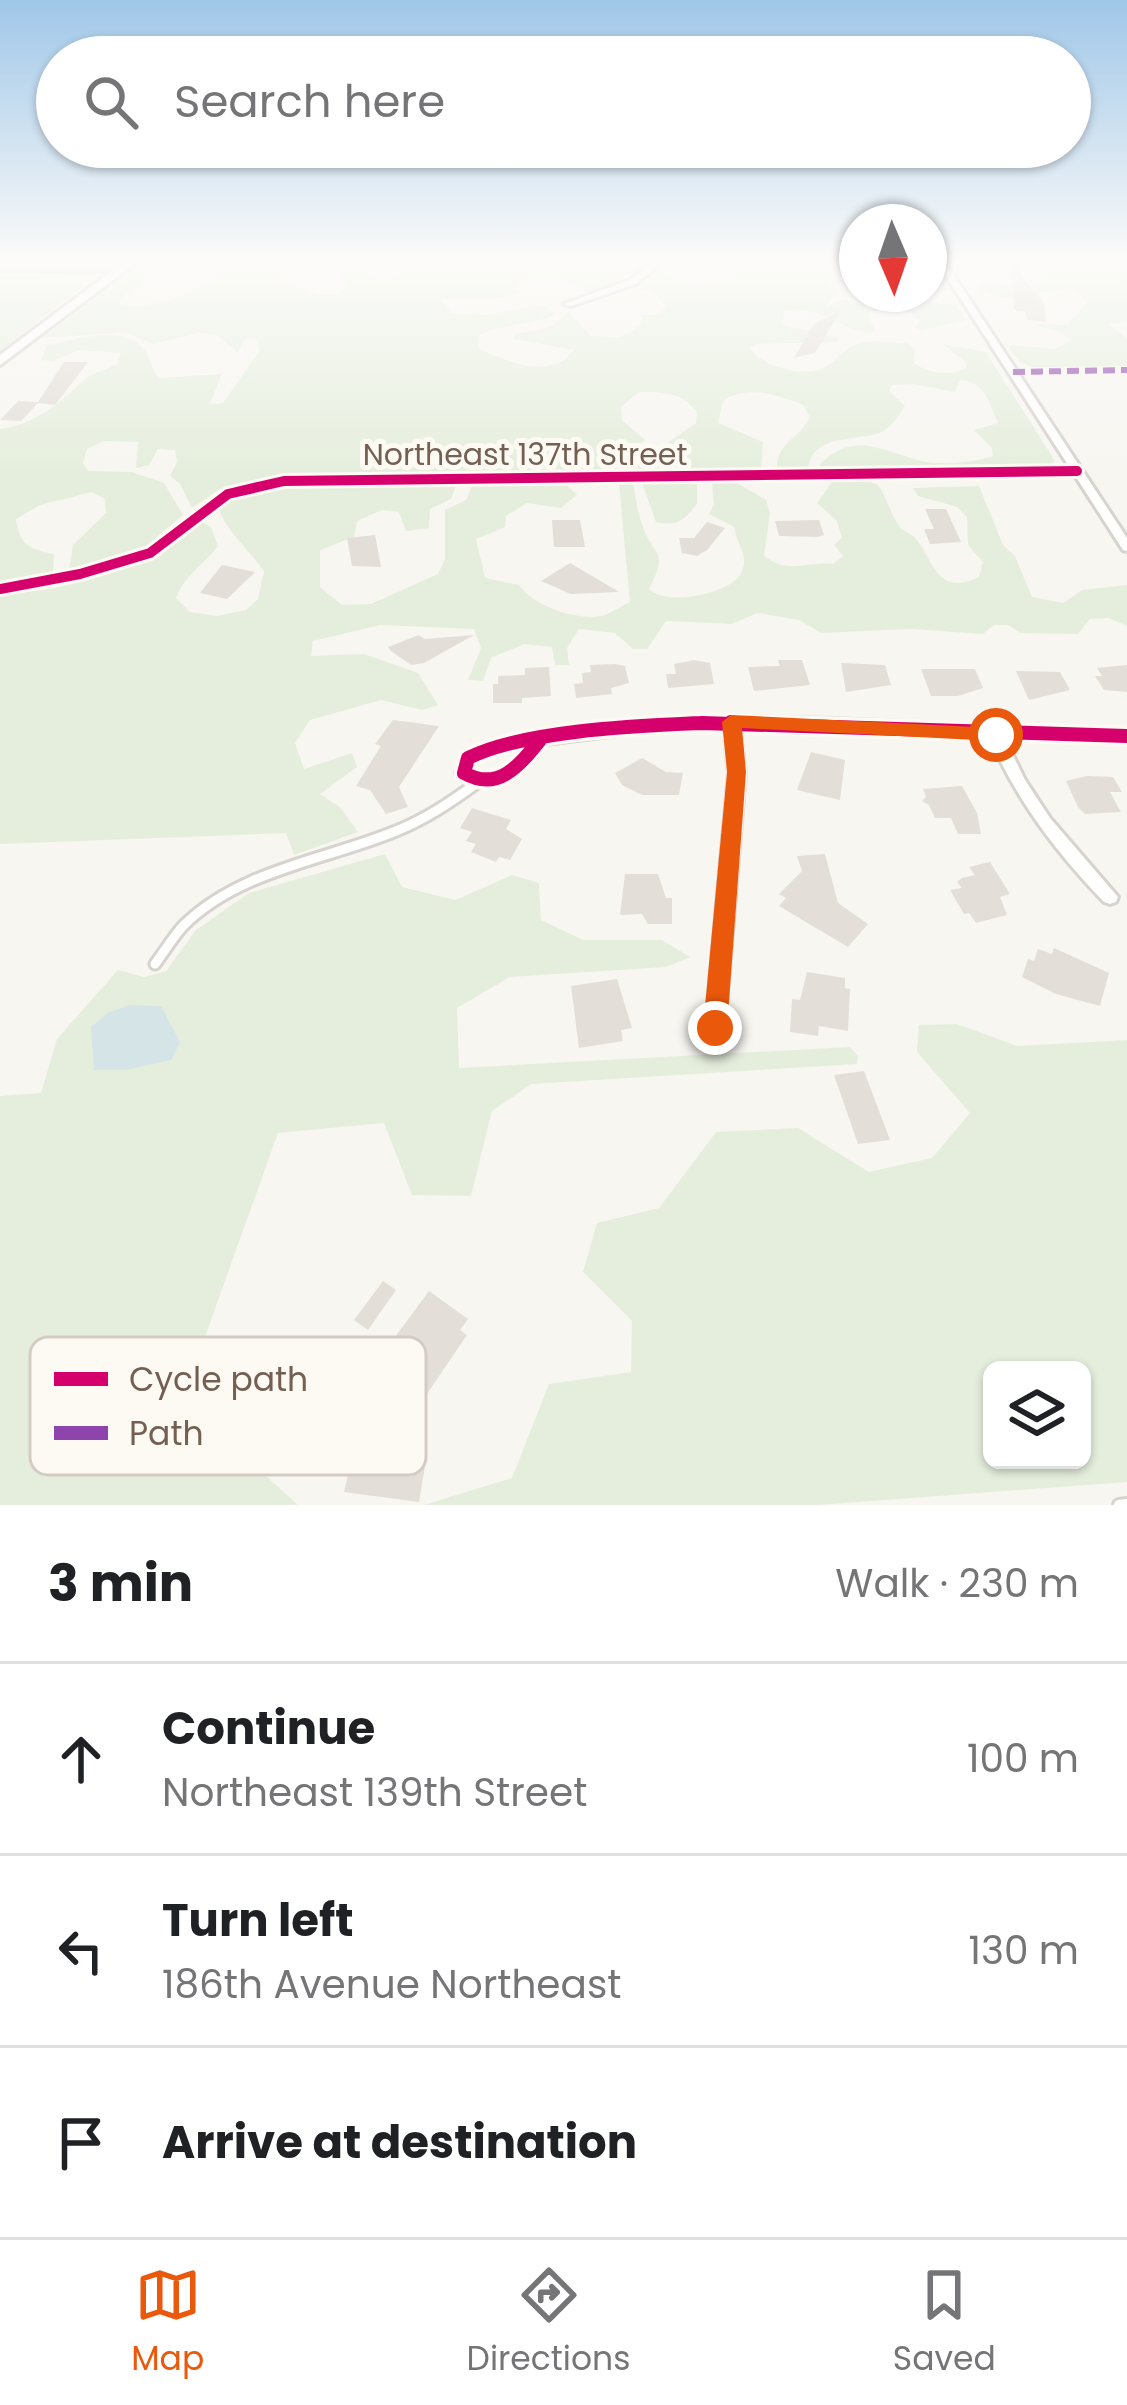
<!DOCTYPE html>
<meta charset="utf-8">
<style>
:root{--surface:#fff;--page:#f2f2f2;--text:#202124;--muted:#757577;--line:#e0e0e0;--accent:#ea580c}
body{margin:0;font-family:Poppins,sans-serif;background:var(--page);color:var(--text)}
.controls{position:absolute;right:36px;bottom:36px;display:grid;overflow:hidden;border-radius:18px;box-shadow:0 3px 9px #0004}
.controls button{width:108px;height:108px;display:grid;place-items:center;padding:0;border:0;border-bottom:3px solid var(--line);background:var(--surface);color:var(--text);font:60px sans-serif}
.compass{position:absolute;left:839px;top:204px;width:108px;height:108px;border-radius:50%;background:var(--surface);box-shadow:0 3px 9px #0004;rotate:178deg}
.stop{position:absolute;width:36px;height:36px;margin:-27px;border:9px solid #ea580c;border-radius:50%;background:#fff}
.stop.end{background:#ea580c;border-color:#fff;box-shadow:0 3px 12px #0008}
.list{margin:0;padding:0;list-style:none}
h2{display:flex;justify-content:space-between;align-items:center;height:156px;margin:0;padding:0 48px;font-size:51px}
h2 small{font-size:39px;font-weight:400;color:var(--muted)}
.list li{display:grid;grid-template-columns:78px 1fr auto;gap:36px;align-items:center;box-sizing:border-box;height:192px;padding:0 48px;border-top:3px solid var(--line)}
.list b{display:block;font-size:45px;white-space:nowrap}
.list p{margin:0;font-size:39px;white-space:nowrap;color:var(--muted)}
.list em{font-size:39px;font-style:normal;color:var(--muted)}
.icon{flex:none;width:66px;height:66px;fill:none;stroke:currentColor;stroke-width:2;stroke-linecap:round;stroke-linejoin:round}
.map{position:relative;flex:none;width:1127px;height:1505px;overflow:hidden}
.search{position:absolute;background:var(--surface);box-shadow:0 3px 9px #0004;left:36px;right:36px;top:36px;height:132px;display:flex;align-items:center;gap:30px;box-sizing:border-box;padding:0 42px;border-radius:66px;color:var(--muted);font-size:45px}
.sheet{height:732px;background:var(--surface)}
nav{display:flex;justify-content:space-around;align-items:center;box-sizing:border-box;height:168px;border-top:3px solid var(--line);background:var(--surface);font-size:33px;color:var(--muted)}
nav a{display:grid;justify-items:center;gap:6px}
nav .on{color:var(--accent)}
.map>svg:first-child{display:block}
.green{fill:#e5eedd;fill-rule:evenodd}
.water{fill:#d4e4e7}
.building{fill:#e3ded8}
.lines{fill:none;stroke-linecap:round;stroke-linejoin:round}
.service-far1-casing{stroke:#d7d3cf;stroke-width:15}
.service-casing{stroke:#d7d3cf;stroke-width:16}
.minor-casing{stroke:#d7d3cf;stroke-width:6}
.secondary-casing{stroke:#d8d3ce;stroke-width:6}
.service-far1{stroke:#fefefd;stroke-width:9}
.service{stroke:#fefefd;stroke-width:10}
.minor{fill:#fefefd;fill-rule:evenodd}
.secondary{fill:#fefefd;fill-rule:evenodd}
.quiet{stroke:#8e44ad;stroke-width:6;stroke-dasharray:12 6;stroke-linecap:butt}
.cycleway-far1-casing{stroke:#fdfaf4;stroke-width:16}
.cycleway-casing{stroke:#fdfaf4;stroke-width:21}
.cycleway-far1{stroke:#d6006c;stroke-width:10}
.cycleway{stroke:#d6006c;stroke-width:14}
.route{fill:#ea580c}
.labels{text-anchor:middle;stroke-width:10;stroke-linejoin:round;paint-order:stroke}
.far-street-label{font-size:30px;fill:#746053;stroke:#fdfaf4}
.key{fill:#fdfaf4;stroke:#d4ccc4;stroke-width:3}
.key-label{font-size:33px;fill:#746053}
</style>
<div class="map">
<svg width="1127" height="1505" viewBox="0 0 1127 1505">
<rect width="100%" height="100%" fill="#f8f6f1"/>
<g class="green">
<path d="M142,262L161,265L120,299V304C153,312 204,291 226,268L215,264L170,270L172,262H329L283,270L277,281L319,295L340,293L347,285L339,277V265L347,262C367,267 372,289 398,276L390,262H410L413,270L432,273L465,268L467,262H579L584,267L628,275L592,293C564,279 544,270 515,284L517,293C494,303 465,296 440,300L452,313L484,315L542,305L555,314C531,327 504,322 479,335L478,348C506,361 550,382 574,350L515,339L514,334C534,331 556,330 567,311L591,336L620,337L640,326L642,315H657L666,307L653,291L631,287L657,271L695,286L739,280L724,264L674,262H854L828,278L835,293L824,308L845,299L856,303L857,294L956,305L966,320L922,330L915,328L920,320C906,306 886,308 868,313L875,332C841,334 832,306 783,311V325L838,338L837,342L755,344L750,348C763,368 809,379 828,366C838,358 847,346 859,343C874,339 893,343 908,343L915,349L913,362C928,374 949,377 966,368V362L942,344L986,352L1055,461L1048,466L821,469L820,464C853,432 880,449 917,460C937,466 974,463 993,456L992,448L974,430L998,423C989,402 985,382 960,380L955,392L913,384L891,385L889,391L905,406C898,416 891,429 879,433C854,442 813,433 808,469H777C776,442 800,439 810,417L803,405C779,395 746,384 723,401L718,423L763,442L761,470L634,471L640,462L696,423L697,412C682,392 663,392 639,392L621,407L622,420L645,440L620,460L615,472L306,475L220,489L192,508L180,484L170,476L177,462L175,450L158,449L149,465L136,468L138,442L104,441L87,449L83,463L88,471L131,472L164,483L183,515L142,549L69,572L73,545L106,513L105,499L92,492L40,505L16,519C20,545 29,549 54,554L53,575L0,582V429C34,425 60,403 83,381C90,373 107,370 117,364L121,353L79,350L53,361L41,360L47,345C74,341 118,324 141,346C152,356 149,368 159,378L222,374L210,404L223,403L260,350L255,338L245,339L238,353L215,334L198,333L153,344L126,332L43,338Z"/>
<path d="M951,262H1127V322L1108,324L1127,339V366L1031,367L1020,362L1007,345L1054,349L1072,340L1058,331L1032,324L1067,325L1087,303L1076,289C1045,287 1008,309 981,290V284L1030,287L1050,275L1031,268L954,267Z"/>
<path d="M14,268L103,270L0,351V280L7,274L5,270Z"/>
<path d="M869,481L878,485C887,497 891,516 900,527C904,532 912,534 916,539C933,558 936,598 979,577L983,562L968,545L967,517L957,507L918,496L913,488L979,486L1003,545L1015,556L1032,597L1063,603L1082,590L1127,585V626L1109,618L1090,619L1078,634L1020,633L1008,625H994L983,634L911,629L821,633L799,620L758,613L731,624L666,621L647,649H633L615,633L579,629L567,648L569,665H555L552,647L524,644L491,658L483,681L468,680L481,648L474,629L380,625L313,641L311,656L364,654L418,673L438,705L422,710L381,700L310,720L295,743L304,769L352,753L357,767L320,794L340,807L358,832L294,855L286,833L0,844V595C73,589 147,570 203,522L211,527L218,546C203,565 185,575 176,598L190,612L217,616L246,610L258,599L264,571C247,547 227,533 218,507C278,473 387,486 456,485L451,499L430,509L429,528L406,531L399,512L382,510L357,521L354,537L320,550V587L342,605L371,604L438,574L445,559V510L466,500L472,486L567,485L577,495L561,508L527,503L506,516L505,527L476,539L485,578L519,585C533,606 577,621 602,616C611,613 621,606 630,602L619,484L633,483C636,497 637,512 642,524C653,558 670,549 649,589C666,606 726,595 740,575C751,558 736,544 734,527L709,514L714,504L712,483H737L766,500L770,513L764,556C789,575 806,561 833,564L843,556L834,545L842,538L837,521L817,503L832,482Z"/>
<path d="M642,483H697V504C684,520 678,527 656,522Z"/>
<path d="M385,854L402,887L455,900L512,875L539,883L541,920L583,940H662L690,957L666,967L510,977L457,1008L459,1068L850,1047L858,1056L857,1064L531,1084L492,1111L471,1196L412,1195L384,1123L278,1133L193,1370L233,1446L298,1505H0V1096L41,1093L57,1039L118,970L144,977L166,971L196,930L249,893Z"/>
<path d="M957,1024L1017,1046L1127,1040V1482L818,1505H424L512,1478L549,1384L631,1372L632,1321L583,1272L597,1223L659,1208L716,1132L798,1128L869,1172L932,1158L970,1113L917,1052L919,1025ZM992,1370H1082V1460H992Z"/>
</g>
<path class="water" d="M129,1005L161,1006L180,1042L171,1060L125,1070H94L91,1027L108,1013Z"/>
<g class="building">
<path d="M1011,262L1044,303L1046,322L1027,320L1025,311L1014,310Z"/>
<path d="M841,310L815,353L794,358L814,324Z"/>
<path d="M64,362H88L55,405L38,403L21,421L0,420L18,401L38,402Z"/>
<path d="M925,509H946L961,542L930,544L924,529H934Z"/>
<path d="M552,520H580L585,547H554Z"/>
<path d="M819,520L824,535L818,537L779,536L775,521Z"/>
<path d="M707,522L725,528L707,550L697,556L682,553L679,538H694Z"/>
<path d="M375,535L381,567L352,566L347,538Z"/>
<path d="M570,563L619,592L571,594L541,581Z"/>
<path d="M222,565L255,572L227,599L200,593Z"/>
<path d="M419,635L425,639L474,635L424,663L411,665L391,651L388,647Z"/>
<path d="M694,660L710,663L714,684L668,688L666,674H676L674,664Z"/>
<path d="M778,660H802L810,685L754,691L748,667L780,666Z"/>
<path d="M841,663L885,665L891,685L846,692Z"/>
<path d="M615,664L625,666L629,683L611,688L612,694L576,698L574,684L583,683L582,673L591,672L590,665Z"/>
<path d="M1127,665V692L1104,690L1095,676H1102L1097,668Z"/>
<path d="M549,667L551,696L522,698V703H493V684H498V676L525,675V668Z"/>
<path d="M921,669H975L983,688L958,696H931Z"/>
<path d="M1016,671L1060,672L1070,690L1029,700Z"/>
<path d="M393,720L439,726L399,787L408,807L386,814L370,790L356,786L381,746L375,744Z"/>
<path d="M811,752L845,760L840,800L797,790Z"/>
<path d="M642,758L666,772L683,773L679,795H642L622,785L615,773Z"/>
<path d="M1087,776L1113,777L1122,792H1110L1121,812L1085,814L1078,807L1066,781Z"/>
<path d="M962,786L977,813L981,834H958L951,818H935L929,805L922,801L926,797L923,789Z"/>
<path d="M472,808L511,820L506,829L522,839L510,860L499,857L496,862L471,852L476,844L466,841L472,832L460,828Z"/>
<path d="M825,854L838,903L868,924L848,947L779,906L786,898L779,894L802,871L797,856Z"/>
<path d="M990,862L1010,894L1000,897L1007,915L976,923L969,913L964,914L950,890L962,888L957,882L962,878L975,875L969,867Z"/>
<path d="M625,874H658L666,898H672V924H648L642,914L620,915Z"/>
<path d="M1054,948L1109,973L1100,1006L1056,994L1022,977L1028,959L1034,961L1038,949L1052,954Z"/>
<path d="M807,972L845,978V988L850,989L848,1031L819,1026L818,1036L790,1032L792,999L800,1000Z"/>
<path d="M617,979L632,1028L621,1030L623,1041L579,1048L571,986Z"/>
<path d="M864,1071L890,1140L858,1144L834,1075Z"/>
<path d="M383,1281L396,1290L368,1330L354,1320Z"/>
<path d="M429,1291L468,1319L460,1330L467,1335L412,1416L387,1397L378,1409L358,1394L367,1382L364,1379Z"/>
<path d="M355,1445L427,1454L419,1502L344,1492Z"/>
</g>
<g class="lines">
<defs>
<path id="service-far1" d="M155,964C164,952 173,937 183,926C239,870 326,860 396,831C426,819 451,802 477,783"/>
<path id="service" d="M1119,1505L1127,1504"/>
<g id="minor">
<path d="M653,262H662L636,284L571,306L564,304L630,280Z"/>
<path d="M937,262H945L1127,538V551L1123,550L1074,474L284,484L232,497L154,556L80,578L0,593V585L78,571L146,550L224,492L284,478L1070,468Z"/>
<path d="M0,264L123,265L127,268L123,271L0,270Z"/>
<path d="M731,717L831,719L1127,731V741L1004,737L1025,780L1050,818L1118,897L1116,902L1110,904L1104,902C1056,852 1016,800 989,736L739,727L745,773L724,1028L722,1034L715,1036L708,1034L706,1028L729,773L724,727L642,732L545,744L512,779L487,787L470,783L456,773L463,754L494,740L642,722ZM527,746C512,764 496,782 472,771L475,761L497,750Z"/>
</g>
<path id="secondary" d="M124,262H137L0,365V355Z"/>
</defs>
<use href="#service-far1" class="service-far1-casing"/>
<use href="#service" class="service-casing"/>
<use href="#minor" class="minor-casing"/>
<use href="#secondary" class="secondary-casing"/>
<use href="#service-far1" class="service-far1"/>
<use href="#service" class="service"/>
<use href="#minor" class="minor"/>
<use href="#secondary" class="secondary"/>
<path class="quiet" d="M1013,372L1127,370"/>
<defs>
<path id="cycleway-far1" d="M0,589L80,574L150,553L228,494L284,481L1077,471"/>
<g id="cycleway">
<path d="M540,740C519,766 498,792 464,773L468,758C525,730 636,726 702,723L1127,736"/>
<path d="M715,1028L737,773L731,722"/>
</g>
</defs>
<use href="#cycleway-far1" class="cycleway-far1-casing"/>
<use href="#cycleway" class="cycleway-casing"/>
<use href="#cycleway-far1" class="cycleway-far1"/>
<use href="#cycleway" class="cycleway"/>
</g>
<linearGradient id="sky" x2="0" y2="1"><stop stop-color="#a0c7e8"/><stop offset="0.55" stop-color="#fcfbf9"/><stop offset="1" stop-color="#fcfbf9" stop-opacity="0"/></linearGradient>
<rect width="1127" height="473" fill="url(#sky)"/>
<path class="route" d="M731,715L996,728L1005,735L996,741L742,728L746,772L727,1028L715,1039L703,1028L727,772L722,722Z"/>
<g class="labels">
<g class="far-street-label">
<text x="525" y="465">Northeast 137th Street</text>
</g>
</g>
<rect x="30" y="1337" width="396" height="138" rx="18" class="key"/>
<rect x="54" y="1372" width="54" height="14" fill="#d6006c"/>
<rect x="54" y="1426" width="54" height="14" fill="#8e44ad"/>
<g class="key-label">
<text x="129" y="1391">Cycle path</text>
<text x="129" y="1445">Path</text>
</g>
</svg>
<div class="controls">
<button><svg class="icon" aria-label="layers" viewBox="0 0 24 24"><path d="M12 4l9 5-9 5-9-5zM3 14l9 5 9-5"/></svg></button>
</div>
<svg class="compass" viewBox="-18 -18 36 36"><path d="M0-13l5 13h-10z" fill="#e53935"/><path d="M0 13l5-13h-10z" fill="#757577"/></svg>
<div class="stop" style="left:996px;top:735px"></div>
<div class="stop end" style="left:715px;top:1028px"></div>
<div class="search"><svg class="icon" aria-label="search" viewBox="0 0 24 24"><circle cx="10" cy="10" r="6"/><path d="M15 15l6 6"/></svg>Search here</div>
</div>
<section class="sheet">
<h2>3 min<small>Walk · 230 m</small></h2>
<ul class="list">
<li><svg class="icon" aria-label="ahead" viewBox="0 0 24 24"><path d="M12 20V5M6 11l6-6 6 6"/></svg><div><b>Continue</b><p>Northeast 139th Street</p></div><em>100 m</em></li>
<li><svg class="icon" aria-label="left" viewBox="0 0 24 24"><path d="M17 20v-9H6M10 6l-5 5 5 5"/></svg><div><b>Turn left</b><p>186th Avenue Northeast</p></div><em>130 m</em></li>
<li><svg class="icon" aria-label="arrive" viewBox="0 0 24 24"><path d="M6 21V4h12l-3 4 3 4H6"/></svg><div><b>Arrive at destination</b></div></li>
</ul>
</section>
<nav>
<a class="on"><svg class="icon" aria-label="map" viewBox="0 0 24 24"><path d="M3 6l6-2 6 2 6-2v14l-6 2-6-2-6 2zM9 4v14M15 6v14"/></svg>Map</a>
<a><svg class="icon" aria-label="directions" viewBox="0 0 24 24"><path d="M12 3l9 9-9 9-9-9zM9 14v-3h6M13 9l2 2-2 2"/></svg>Directions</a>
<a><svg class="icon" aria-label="saved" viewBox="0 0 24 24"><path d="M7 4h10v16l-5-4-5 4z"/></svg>Saved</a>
</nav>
